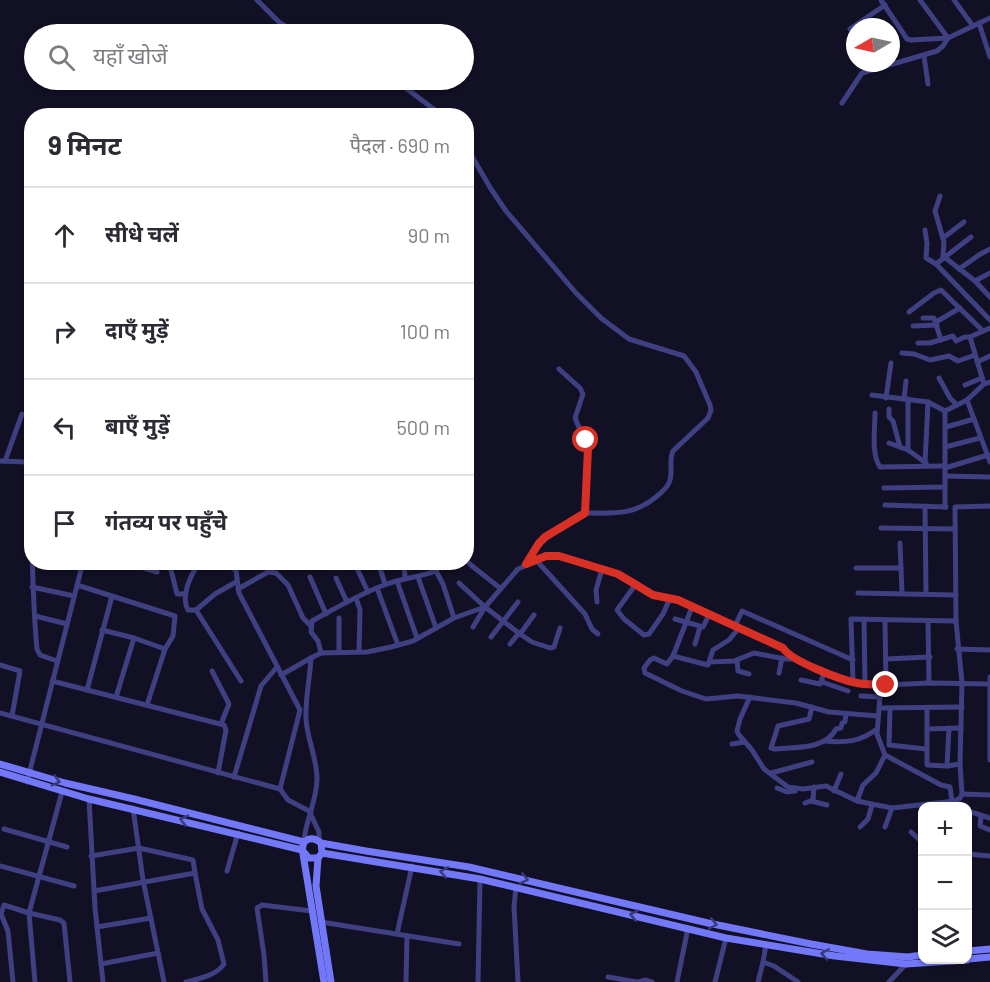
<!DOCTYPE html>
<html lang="hi">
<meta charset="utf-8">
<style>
:root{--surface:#fff;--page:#f2f2f3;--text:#2b2b33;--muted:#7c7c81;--line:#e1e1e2}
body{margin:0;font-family:Barlow,"Noto Sans Devanagari",sans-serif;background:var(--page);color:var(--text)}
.controls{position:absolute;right:18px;bottom:18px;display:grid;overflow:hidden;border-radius:12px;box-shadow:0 2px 4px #0004}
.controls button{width:54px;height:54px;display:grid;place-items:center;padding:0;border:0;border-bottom:2px solid var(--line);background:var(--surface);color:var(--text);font:30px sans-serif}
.compass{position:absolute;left:846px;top:18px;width:54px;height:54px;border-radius:50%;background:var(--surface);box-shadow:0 2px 4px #0004;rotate:261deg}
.stop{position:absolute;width:18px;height:18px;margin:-14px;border:4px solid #d93025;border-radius:50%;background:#fff}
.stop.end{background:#d93025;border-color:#fff;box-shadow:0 2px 6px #0008}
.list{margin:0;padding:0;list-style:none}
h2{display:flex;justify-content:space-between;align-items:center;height:78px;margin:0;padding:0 24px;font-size:26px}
h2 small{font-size:20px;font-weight:400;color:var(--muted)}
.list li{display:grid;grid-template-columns:39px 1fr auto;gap:18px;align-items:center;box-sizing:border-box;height:96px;padding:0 24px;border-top:2px solid var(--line)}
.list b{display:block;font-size:22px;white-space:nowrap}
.list em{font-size:20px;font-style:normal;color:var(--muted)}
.icon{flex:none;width:33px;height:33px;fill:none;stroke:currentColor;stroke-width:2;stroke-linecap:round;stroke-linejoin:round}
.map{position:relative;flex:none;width:990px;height:982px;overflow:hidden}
.search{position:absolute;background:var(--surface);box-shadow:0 2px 4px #0004;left:24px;top:24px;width:450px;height:66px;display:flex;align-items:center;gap:15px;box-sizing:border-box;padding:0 21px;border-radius:33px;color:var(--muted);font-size:22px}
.panel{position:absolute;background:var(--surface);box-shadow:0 2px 4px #0004;left:24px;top:108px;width:450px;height:462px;border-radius:24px}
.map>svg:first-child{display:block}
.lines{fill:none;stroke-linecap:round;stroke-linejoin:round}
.street{stroke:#3e4082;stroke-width:5}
.secondary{stroke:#7278f8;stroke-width:7}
.oneway{stroke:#383a79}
.route{stroke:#d93025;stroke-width:8}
</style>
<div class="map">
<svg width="990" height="982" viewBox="0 0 990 982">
<rect width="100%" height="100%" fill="#121025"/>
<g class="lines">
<g class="street">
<path d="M257,0L280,23L299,34"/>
<path d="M881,0L907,39L911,40L948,38L990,18"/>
<path d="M920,0L948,38"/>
<path d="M954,0L973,26"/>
<path d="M979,23L990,57"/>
<path d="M850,29L885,5"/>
<path d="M924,56L928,84"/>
<path d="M395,80L443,116"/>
<path d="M842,103L862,73L937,51L943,46L948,38"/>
<path d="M466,146L491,189L506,211L576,293L601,318L629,339L684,356L696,372L710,405L711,410L708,418L673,451C668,461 674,472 669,483C666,489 661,493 656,497C633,516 613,513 585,513"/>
<path d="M940,196L935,211L944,242L943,256L975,281L990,297"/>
<path d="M925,230L927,244L926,258L936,264L990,320"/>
<path d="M943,238L964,222"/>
<path d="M936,264L971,237"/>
<path d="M959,269L979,255L990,249"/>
<path d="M975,281L990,273"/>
<path d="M909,312L934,293L941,290L983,331"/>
<path d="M923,318H934L941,340"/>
<path d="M936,322L960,308"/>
<path d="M913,326L937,325"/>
<path d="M918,343H930L953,336L956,341L965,337H970"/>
<path d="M902,353L914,354L930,360L949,356L958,361L975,355"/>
<path d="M977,362L990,356"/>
<path d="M939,378L950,398L957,405"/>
<path d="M990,382L984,384L967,400L990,462"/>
<path d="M984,384L970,337L990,328"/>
<path d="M965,385L982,378"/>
<path d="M872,395L928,402L945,411"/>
<path d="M886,398L891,363"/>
<path d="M904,399L906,381"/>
<path d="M889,409V417L893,421L900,447"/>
<path d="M875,413C875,429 871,454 880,467L943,466"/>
<path d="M946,427L974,419"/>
<path d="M889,443L908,450L926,463"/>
<path d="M32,446C21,472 30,501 31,529C33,569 33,609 37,649L40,655L57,661"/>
<path d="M945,447L980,438"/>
<path d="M908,450V399"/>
<path d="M0,461L26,462"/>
<path d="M5,461L22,414"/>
<path d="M925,463L928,402"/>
<path d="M945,468L988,455"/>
<path d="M945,476L990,477"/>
<path d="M884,488L945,487"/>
<path d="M885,505L946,507"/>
<path d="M925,506L926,593"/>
<path d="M945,507V411L967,400"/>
<path d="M881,528L955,529"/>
<path d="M900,543L902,593"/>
<path d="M466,560L472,566L500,588"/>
<path d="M536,560L585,614L592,629L598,634"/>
<path d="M57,562L81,568"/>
<path d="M125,562L157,572"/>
<path d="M169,562L177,594H186"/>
<path d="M223,562L236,570"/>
<path d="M237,562L236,570L239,593L300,710L280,789"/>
<path d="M354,562L368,592"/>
<path d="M378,562L385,584"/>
<path d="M404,562L405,578"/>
<path d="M526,564C544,534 554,532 583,516L585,510L588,449L575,418L583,394L580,388L559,369"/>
<path d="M856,568H901"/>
<path d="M436,571L441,562"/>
<path d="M310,577L326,614"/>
<path d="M418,577L436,628"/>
<path d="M336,578L347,602"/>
<path d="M397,581L417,638"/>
<path d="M236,582L215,594L196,610L241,681"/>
<path d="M459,583L485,607"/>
<path d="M636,584L617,610L624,619L644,635L649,634L663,614L670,598"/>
<path d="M77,585L175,616L173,636L165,649L147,705"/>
<path d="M32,587L74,596"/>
<path d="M377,588L398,645"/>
<path d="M238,589L268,572L276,573L288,585L303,618L310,625"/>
<path d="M858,593L956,595"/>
<path d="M356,598L360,610L359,652"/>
<path d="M597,602L596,590L602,569"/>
<path d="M196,610H188C180,596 191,574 200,562"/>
<path d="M35,616L67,624"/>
<path d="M339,618V652"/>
<path d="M675,619L703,627L709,615"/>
<path d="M864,619L865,684"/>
<path d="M885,621L886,685"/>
<path d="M928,621L929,683"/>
<path d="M735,626L742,611L853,660"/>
<path d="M473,627L485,607L518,569L551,555L559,556L618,574L653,595L678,600L783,648L785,652L801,662L853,682L886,685L929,683L990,684"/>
<path d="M739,628L729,640L713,650L708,665L673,656L667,664L654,658L650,660L644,668L645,673L682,691L706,699L738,696L796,703L829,712L878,716"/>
<path d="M102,630L134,638L165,649"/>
<path d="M520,634L532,642L550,648L554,647L560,628"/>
<path d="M491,637L518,602"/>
<path d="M510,644L519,633"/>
<path d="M695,644L700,627"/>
<path d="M957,649L990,650"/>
<path d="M321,653L318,641L311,632L312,621C336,608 361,593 387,584C403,578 420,577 436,571L443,584L454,618"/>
<path d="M673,656L692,607"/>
<path d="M886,659L930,657"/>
<path d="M737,660L738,671L749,674"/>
<path d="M709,662L734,661L754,653L785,659H794"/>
<path d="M0,665L20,671L12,716"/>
<path d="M212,671L229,704L221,724"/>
<path d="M779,673L782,658"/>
<path d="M281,675L311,658"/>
<path d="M990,677V760"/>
<path d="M801,680L820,684L825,671"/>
<path d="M52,681L224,725L226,730L218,773"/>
<path d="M822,682L848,691"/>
<path d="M853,682L851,619L956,621"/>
<path d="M881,684L877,734L885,755L941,785L950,787L952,801"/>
<path d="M87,690L112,596"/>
<path d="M861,696L880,697"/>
<path d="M116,697L134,638"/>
<path d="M750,697L740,719L737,731L739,735L752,750L764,769L788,787L803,789L826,786L857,801L892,808L955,801L960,798L962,794L990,795"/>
<path d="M879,708L962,707"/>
<path d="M890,709L889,745L926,749"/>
<path d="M927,709V765L947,766"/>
<path d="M0,713L280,789L288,800L311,812"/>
<path d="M949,728L947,766L960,764"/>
<path d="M927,729L961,728"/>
<path d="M824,741C845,743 860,742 877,729"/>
<path d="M732,744L744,742"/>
<path d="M771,748L778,726L809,719L812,707"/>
<path d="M774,749C795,747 825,750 836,729L841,728L842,723L845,722L846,714"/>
<path d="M771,773L812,762"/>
<path d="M234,777L261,686L277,667"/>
<path d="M27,782L83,562"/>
<path d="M777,788L787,792L795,791"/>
<path d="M834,791L841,774"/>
<path d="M62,792L29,913L60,920L64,923L70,982"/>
<path d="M962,794L960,764L962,683L956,621L955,507L990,506"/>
<path d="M89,799L95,908L103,982"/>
<path d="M811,801L827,805"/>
<path d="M857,801L863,785L876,773L885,755"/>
<path d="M805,803L813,800L814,787"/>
<path d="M133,808L143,880L164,982"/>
<path d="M968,811L990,818"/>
<path d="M311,815L319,832V841"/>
<path d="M981,816L980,826L990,830"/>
<path d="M860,827L868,819L872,805"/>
<path d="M885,827L892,808"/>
<path d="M4,829L67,847"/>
<path d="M911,832L922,842"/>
<path d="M304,842C305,821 317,801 317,779C317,758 307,739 306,719C305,699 310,678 311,658L321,653L367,652L391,647L413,641L454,618L485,607L520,634L534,615"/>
<path d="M968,854L990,856"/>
<path d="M91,856L139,848L193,860L195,873L94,891"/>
<path d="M0,866L74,886"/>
<path d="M227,871L238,833"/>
<path d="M516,887L514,906L518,982"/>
<path d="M321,922L459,944"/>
<path d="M97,927L151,918"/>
<path d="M397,934L412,866"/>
<path d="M763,962L766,945"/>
<path d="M101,964L158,953"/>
<path d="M608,977L637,982"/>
<path d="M13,982L8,931L1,914L4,905L29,913L35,982"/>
<path d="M186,982C199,979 217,975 224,964L218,940L202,909L195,873"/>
<path d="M266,982L264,955L257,908L262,905L312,911"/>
<path d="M406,982L407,936"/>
<path d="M478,982L480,879"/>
<path d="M638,982L646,980L652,982"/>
<path d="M677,982L688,928"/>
<path d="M715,982L726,938"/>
<path d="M758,982L763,962L774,966L798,982"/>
<path d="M889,982L906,964"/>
</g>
<g class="secondary">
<path d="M0,764L65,783L134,799L304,842C310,837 315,838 321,843L322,853L318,858H309L302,850L304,842"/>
<path d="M0,772L89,799L302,850"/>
<path d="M321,843L366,851L469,867L708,923L811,944L867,954L908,957L922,955"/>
<path d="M322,853L480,879L726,938L835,956L906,964L967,960"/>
<path d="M303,854L324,982"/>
<path d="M318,858L316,886L331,982"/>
<path d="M968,951L990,949"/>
<path d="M968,959L990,957"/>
</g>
</g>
<defs><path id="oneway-chevron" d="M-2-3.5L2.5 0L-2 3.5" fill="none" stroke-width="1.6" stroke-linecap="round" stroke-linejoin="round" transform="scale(1.5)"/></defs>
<g class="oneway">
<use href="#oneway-chevron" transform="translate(56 781) rotate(15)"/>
<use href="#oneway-chevron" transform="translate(184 820) rotate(-167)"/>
<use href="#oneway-chevron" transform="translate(444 872) rotate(-170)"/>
<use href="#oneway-chevron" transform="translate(524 879) rotate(13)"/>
<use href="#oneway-chevron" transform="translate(634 915) rotate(-167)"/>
<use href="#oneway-chevron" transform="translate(713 924) rotate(12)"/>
<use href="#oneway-chevron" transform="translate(825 954) rotate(-171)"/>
</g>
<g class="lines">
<path class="route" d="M586,440L588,449L585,513L545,537L539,543L526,564L546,556H559L618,574L653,595L678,600L783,648C791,661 841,680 857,683C866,685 876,684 886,685"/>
</g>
</svg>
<div class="controls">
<button>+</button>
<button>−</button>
<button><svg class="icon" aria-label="layers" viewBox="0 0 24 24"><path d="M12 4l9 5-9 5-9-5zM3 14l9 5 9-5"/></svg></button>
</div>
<svg class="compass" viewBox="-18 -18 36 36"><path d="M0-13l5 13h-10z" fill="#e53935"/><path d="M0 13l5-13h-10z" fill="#7c7c81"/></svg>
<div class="stop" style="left:586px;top:440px"></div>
<div class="stop end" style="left:886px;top:685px"></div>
<div class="search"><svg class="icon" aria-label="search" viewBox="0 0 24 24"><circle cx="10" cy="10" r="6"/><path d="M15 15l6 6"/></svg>यहाँ खोजें</div>
<section class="panel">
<h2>9 मिनट<small>पैदल · 690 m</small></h2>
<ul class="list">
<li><svg class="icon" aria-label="ahead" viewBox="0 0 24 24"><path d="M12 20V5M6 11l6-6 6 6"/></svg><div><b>सीधे चलें</b></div><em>90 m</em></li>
<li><svg class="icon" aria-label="right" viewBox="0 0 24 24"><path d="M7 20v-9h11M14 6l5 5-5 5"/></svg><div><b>दाएँ मुड़ें</b></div><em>100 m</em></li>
<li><svg class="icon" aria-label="left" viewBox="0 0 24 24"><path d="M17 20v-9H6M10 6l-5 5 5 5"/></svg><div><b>बाएँ मुड़ें</b></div><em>500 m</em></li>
<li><svg class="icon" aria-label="arrive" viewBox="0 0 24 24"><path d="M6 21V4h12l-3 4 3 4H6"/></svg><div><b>गंतव्य पर पहुँचे</b></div></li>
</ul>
</section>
</div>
